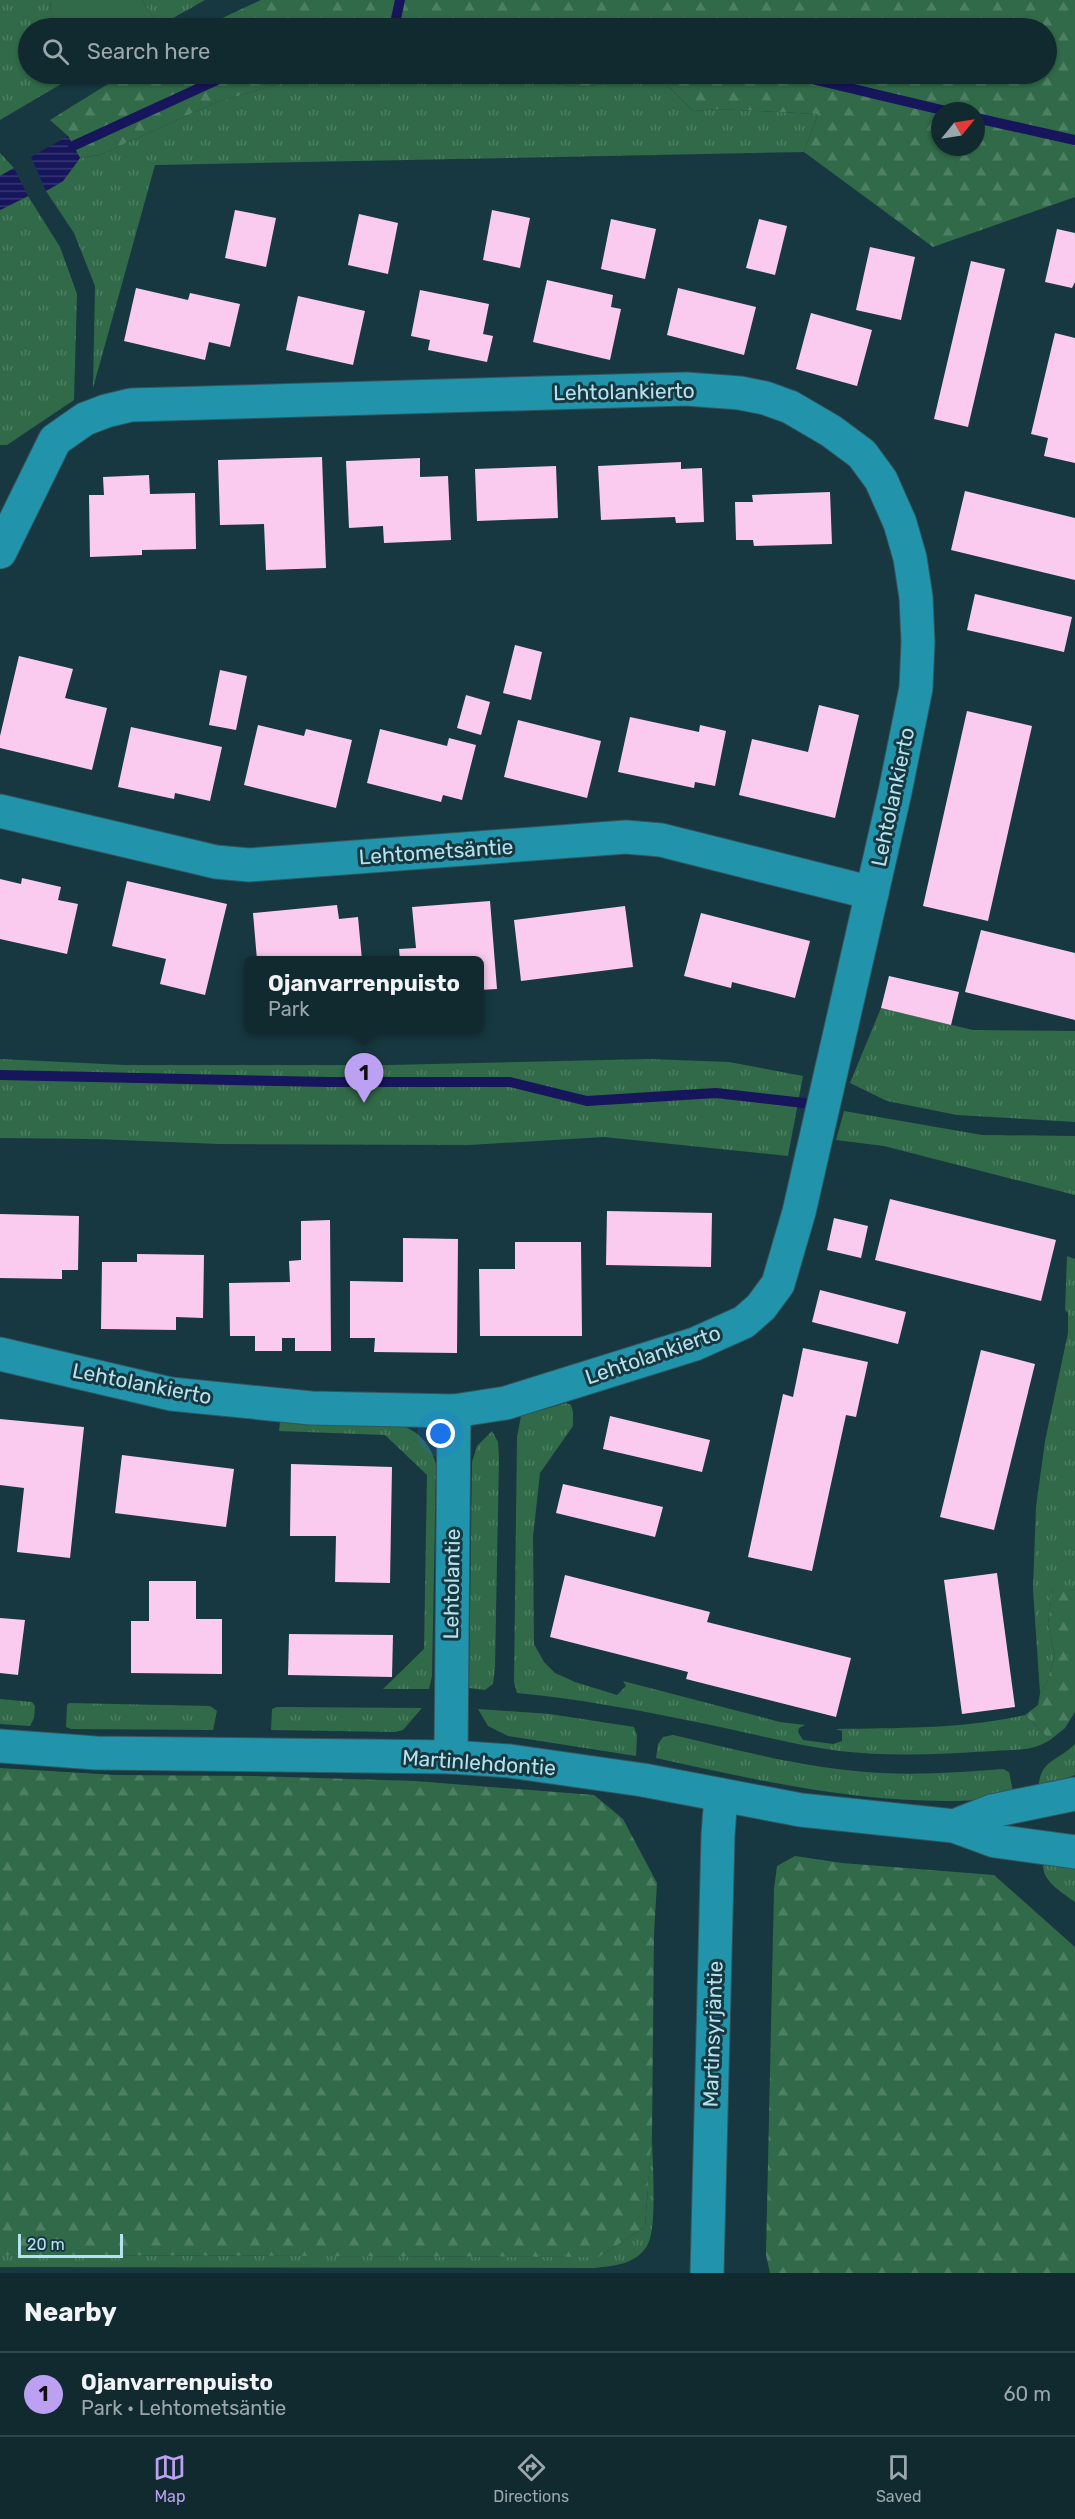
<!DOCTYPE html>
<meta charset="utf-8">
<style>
:root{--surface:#112a30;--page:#1e363c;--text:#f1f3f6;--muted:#9ca7ab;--line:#30464c;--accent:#bca0f2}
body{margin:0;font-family:Rubik,sans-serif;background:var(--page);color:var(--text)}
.compass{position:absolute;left:931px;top:102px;width:54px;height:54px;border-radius:50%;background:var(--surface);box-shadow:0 2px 4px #0004;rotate:60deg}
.scale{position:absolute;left:18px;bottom:15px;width:105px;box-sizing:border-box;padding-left:6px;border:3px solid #b4e3ef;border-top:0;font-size:16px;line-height:21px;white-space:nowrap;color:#b4e3ef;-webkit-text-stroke:4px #173840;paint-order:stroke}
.you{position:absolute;left:441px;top:1434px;width:21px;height:21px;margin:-15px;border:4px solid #fff;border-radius:50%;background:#1a73e8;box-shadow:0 0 0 9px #1a73e833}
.badge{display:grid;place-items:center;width:39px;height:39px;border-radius:50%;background:var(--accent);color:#111;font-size:20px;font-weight:700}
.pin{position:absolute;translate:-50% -50px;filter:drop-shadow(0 2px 3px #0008)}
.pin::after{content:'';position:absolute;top:32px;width:21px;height:18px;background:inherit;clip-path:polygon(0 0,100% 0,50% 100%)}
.popup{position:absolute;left:244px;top:956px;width:240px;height:78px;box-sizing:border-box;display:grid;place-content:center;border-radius:9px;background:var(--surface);filter:drop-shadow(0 2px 4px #0005);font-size:20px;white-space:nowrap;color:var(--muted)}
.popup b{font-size:22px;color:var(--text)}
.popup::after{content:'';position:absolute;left:50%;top:100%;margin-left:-12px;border:12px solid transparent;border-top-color:var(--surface)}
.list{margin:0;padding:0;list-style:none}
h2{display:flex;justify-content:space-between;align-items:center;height:78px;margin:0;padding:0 24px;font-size:26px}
h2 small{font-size:20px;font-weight:400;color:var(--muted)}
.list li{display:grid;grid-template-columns:39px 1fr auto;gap:18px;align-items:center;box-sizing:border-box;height:84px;padding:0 24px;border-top:2px solid var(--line)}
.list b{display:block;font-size:22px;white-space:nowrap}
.list p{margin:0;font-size:20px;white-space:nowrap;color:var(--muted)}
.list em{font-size:20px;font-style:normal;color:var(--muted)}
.icon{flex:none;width:33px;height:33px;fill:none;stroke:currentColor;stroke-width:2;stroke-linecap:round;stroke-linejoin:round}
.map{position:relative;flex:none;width:1075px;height:2273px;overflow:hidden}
.search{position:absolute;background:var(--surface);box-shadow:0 2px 4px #0004;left:18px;right:18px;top:18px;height:66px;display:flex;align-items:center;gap:15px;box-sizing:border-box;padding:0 21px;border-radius:33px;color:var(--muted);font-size:22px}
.sheet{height:162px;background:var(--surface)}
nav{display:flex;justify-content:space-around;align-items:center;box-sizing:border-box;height:84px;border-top:2px solid var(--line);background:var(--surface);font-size:16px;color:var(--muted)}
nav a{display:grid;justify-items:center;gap:3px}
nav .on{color:var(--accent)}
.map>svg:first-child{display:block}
.grass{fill:url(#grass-tufts)}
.forest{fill:url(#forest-firs);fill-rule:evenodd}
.park{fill:#316a48}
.water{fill:url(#water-rules)}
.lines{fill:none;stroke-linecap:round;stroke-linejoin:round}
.stream{stroke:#17155b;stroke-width:10}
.building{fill:#fbcbef}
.minor-casing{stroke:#32565e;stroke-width:35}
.minor{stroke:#2194ab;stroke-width:33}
.labels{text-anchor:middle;stroke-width:6;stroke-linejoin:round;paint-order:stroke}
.street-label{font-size:21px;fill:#b4e3ef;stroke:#173840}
</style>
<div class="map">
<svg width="1075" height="2273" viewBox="0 0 1075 2273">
<defs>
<pattern id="grass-tufts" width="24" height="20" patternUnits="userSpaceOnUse" patternTransform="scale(1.5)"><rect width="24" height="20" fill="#316a48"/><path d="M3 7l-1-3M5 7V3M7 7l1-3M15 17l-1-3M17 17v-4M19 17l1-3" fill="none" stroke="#4c7f63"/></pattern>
<pattern id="forest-firs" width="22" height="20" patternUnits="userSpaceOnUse" patternTransform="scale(1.5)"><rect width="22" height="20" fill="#316a48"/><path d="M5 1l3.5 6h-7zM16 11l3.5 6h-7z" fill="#4c7f63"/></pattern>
<pattern id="water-rules" width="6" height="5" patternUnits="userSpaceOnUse" patternTransform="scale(1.5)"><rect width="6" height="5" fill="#17155b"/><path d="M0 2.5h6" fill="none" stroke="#363773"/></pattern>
</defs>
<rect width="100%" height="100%" fill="#173840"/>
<g class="grass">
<path d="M0,0H50L52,28H28V74H55L56,87L0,120Z"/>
<path d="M142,0H205L159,26Z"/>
<path d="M314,74H491L576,87L661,79L693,111L716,109L818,114L804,152L155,165L93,388L95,286L74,233L46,191L63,181L80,158L100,155L217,102Z"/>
<path d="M0,153L14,168L0,176Z"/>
<path d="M28,196L60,247L77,294L74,400L7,445H0V210Z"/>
<path d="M881,1008L973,1030L1075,1031V1122L957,1115L887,1101L850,1083Z"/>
<path d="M0,1059L125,1065H389L649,1059L729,1062L803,1076L788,1156L604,1137L468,1145L219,1144L95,1139L0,1138Z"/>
<path d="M844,1111L982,1135L1075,1136V1195L884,1146L836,1140Z"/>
<path d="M1067,1256L1075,1259V1590L1053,1587L1048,1624L1055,1656L1047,1682L1040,1693L1033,1589L1036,1507L1045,1441L1068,1333V1313L1065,1310Z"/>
<path d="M566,1403L571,1405L573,1412V1426L540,1473L533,1537L534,1644L544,1662L555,1673L575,1682L617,1695L626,1686L623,1681L780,1722L805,1725L799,1728L798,1732L803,1740L833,1744L842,1741V1731L836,1729C898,1728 964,1729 1025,1715L1050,1740C1031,1752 1015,1749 994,1751C942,1754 891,1757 839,1751C794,1745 750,1733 706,1724C643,1711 581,1699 517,1693L514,1682L517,1437L521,1416Z"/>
<path d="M280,1422L400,1425C420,1432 430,1444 436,1464L432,1676L429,1689H383L424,1649L427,1475L385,1435L279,1431Z"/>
<path d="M492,1431L498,1442L499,1457L495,1667L493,1684L485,1690L469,1688L472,1462L477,1446Z"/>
<path d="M0,1699L32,1702L35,1706L34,1718L30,1726L0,1724Z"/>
<path d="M69,1703L210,1706L217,1711L213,1730L71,1729L66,1727L67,1705Z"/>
<path d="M277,1707L422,1708L403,1730L395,1732L271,1730L272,1709Z"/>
<path d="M478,1709L550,1714L634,1727L637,1735L636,1756L508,1736L488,1726Z"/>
<path d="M673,1735C742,1751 812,1770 883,1773C923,1775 963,1772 1003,1769L1009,1772L1014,1796C995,1798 974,1801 955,1801C853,1802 755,1780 656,1758L658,1744L663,1737Z"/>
<path d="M1075,1744V1775L1038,1789C1041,1758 1056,1763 1075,1744Z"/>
<path d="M1044,1861L1075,1868V1902C1063,1893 1038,1879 1044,1861Z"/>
<path d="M652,2135C652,2159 658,2228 647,2246C635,2265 613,2266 593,2268L0,2267V2255L599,2257L645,2227Z"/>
</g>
<g class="forest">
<path d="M261,0H1075V197L933,247L804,152L818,114L716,109L693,111L661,79L576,87L491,74H1046V28H201ZM940,111H976V147H940Z"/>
<path d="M124,74H324H314L217,102L100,155L80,158L68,136L50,120Z"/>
<path d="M1053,1586L1075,1590V1712L1065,1728L1050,1740L1025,1715L1038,1705L1040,1693L1047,1682L1055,1656L1048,1624Z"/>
<path d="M0,1768L116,1775L253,1776L415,1781L594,1795L623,1819L657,1883L654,1934L652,2135L645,2227L599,2257L0,2255Z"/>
<path d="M795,1856L842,1863L994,1875L1075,1947V2273H770L766,2255L774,1889L777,1866Z"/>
</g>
<g class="park">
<path d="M50,0H142L159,26L155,28H52Z"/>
<path d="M55,74H79L56,87Z"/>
</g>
<g class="water">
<path d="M68,136L80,158L63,181L46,191L31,157Z"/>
<path d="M14,168L28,196L0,210V176Z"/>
</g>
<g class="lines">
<g class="stream">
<path d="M394,28L400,0"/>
<path d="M791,74L946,111"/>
<path d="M976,118L1075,140"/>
<path d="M73,146L230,74"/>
<path d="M0,1075L328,1082H510L587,1101L716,1093L804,1103"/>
</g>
</g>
<g class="building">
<path d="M235,210L276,218L266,267L225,258Z"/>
<path d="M492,210L530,218L520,268L483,260Z"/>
<path d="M359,214L398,223L388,274L348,265Z"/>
<path d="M611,219L656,229L645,279L601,269Z"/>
<path d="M759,219L787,226L775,275L746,268Z"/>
<path d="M1057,229L1075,233V282L1072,288L1045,282Z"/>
<path d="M870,247L915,257L901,320L856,310Z"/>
<path d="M971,261L1005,269L968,427L934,419Z"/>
<path d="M547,280L613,295L611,307L621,309L610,360L533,342Z"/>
<path d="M136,288L188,300L190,293L240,304L230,347L209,342L205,360L124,341Z"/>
<path d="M678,288L756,307L744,355L667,335Z"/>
<path d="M420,290L489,304L483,334L493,336L487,362L428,350L430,340L411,336Z"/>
<path d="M298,296L365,311L353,365L286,350Z"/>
<path d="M811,313L872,330L857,386L796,369Z"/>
<path d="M1055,333L1075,338V463L1044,456L1048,438L1031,434Z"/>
<path d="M322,457L326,568L266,570L264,524L220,525L218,460Z"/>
<path d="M420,458V477L448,476L451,540L384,543L383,526L349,528L346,461Z"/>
<path d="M681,462V469L702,468L704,522L676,523L675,517L601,520L598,466Z"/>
<path d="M556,466L558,518L477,521L475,469Z"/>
<path d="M149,475L150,494L195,493L196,549L142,550V555L90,557L89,495H104L103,477Z"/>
<path d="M965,491L1075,518V580L951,550Z"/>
<path d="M830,492L832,544L754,546L753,540H736L735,502H753L752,495Z"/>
<path d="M975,594L1072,617L1064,652L967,630Z"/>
<path d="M515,645L542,652L531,700L503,693Z"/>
<path d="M19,656L73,669L65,698L107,708L92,770L0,748V736Z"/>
<path d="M220,670L247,676L236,730L209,725Z"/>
<path d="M466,695L490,702L481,735L457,728Z"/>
<path d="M819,705L859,715L835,818L739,795L752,739L808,752Z"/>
<path d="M967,711L1032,726L988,921L923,906Z"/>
<path d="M630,717L699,732L700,725L726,731L715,786L695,782L694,788L618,772Z"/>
<path d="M518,720L601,741L587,798L504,777Z"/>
<path d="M258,725L304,736L306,729L352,740L336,808L244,785Z"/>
<path d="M131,727L222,747L210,801L175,793L174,799L118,787Z"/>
<path d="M380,729L447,746L449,738L476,745L462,800L443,795L441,802L367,783Z"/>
<path d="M22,878L61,887L58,900L78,904L67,954L0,939V879L21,884Z"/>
<path d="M127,881L227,904L205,995L160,984L166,959L112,946Z"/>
<path d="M490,901L497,989L479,990V960H400L399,949L416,948L412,907Z"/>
<path d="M337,905L339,919L358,917L362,960H257L253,913Z"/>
<path d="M625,906L633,967L521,981L514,920Z"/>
<path d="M701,913L810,941L795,998L732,982L731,988L684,976Z"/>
<path d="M981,930L1075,953V1020L965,992Z"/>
<path d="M889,976L959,992L951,1025L881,1008Z"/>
<path d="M890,1199L1056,1240L1041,1301L875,1260Z"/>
<path d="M607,1211L712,1213L711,1267L606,1265Z"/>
<path d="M0,1214L79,1216L78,1270H62V1279L0,1278Z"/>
<path d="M834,1218L868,1226L861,1258L827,1250Z"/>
<path d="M330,1220L331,1351H295V1338H282V1351H255V1336H230L229,1283L290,1282L289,1261L301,1260V1221Z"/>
<path d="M403,1238L458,1239L457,1353L374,1352L375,1338H350V1281L403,1282Z"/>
<path d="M515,1242H581L582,1336H480L479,1269H515Z"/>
<path d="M137,1254L204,1255L203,1318L176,1317V1330L101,1329L102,1262H137Z"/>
<path d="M820,1290L906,1312L898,1344L812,1322Z"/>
<path d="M803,1348L868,1362L856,1417L846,1415L812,1571L748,1557L783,1394L793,1397Z"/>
<path d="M981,1350L1035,1364L994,1530L940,1517Z"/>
<path d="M610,1416L710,1440L702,1472L603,1449Z"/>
<path d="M0,1419L84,1427L70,1558L17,1552L24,1488L0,1485Z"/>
<path d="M122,1455L234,1469L226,1527L115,1513Z"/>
<path d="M291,1464L392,1467L390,1583L335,1582L336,1536H290Z"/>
<path d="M563,1484L663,1507L655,1537L556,1513Z"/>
<path d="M997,1573L1015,1707L962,1714L944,1580Z"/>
<path d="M565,1575L710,1612L707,1622L851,1658L836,1717L686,1679L688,1672L550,1637Z"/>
<path d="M149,1581H196V1619H222V1674L131,1673V1621H149Z"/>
<path d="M0,1618L25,1620L18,1675L0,1673Z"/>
<path d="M289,1634L393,1635L392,1677L288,1675Z"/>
</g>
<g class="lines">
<defs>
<g id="minor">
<path d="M0,552L55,440L85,419L106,411L131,405L686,389L740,393L765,398L790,407L831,431L862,454L881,480L900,523L910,558L916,597L918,642L916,688L895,792L799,1212L778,1284L761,1307L744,1322L695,1344L506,1403L454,1411L311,1408L171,1394L0,1354"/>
<path d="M0,811L216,862L249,865L626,837L661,840L872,893"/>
<path d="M0,1746L96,1753L451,1757L510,1761L643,1780L801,1810L954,1826L995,1841L1075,1852"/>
<path d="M451,1757L454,1411"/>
<path d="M954,1826L992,1811L1075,1794"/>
<path d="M707,2273L718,1835L721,1795"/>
</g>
</defs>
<use href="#minor" class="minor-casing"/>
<use href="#minor" class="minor"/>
</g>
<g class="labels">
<g class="street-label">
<text transform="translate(624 392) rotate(-1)" y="7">Lehtolankierto</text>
<text transform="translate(893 797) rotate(-78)" y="7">Lehtolankierto</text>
<text transform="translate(436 852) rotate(-4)" y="7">Lehtometsäntie</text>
<text transform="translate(653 1355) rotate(-19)" y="7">Lehtolankierto</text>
<text transform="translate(142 1384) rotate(11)" y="7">Lehtolankierto</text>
<text transform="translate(452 1584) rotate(-89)" y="7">Lehtolantie</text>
<text transform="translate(479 1763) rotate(4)" y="7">Martinlehdontie</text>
<text transform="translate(713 2034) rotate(-88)" y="7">Martinsyrjäntie</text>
</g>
</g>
</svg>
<svg class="compass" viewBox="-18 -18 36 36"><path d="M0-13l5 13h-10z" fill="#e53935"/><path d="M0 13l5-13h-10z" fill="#9ca7ab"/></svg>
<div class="scale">20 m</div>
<div class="you"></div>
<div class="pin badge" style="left:364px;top:1103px">1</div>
<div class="popup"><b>Ojanvarrenpuisto</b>Park</div>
<div class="search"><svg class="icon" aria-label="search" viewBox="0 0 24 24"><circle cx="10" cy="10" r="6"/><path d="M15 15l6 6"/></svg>Search here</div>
</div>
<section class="sheet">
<h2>Nearby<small></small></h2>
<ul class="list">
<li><span class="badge">1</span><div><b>Ojanvarrenpuisto</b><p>Park · Lehtometsäntie</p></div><em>60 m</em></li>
</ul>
</section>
<nav>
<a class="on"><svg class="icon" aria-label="map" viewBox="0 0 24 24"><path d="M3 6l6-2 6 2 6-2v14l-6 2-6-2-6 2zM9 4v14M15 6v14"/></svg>Map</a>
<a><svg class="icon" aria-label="directions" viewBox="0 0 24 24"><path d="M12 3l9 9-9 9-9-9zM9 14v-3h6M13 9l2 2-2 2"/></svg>Directions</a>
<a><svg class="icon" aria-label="saved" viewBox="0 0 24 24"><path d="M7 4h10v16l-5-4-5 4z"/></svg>Saved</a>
</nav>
